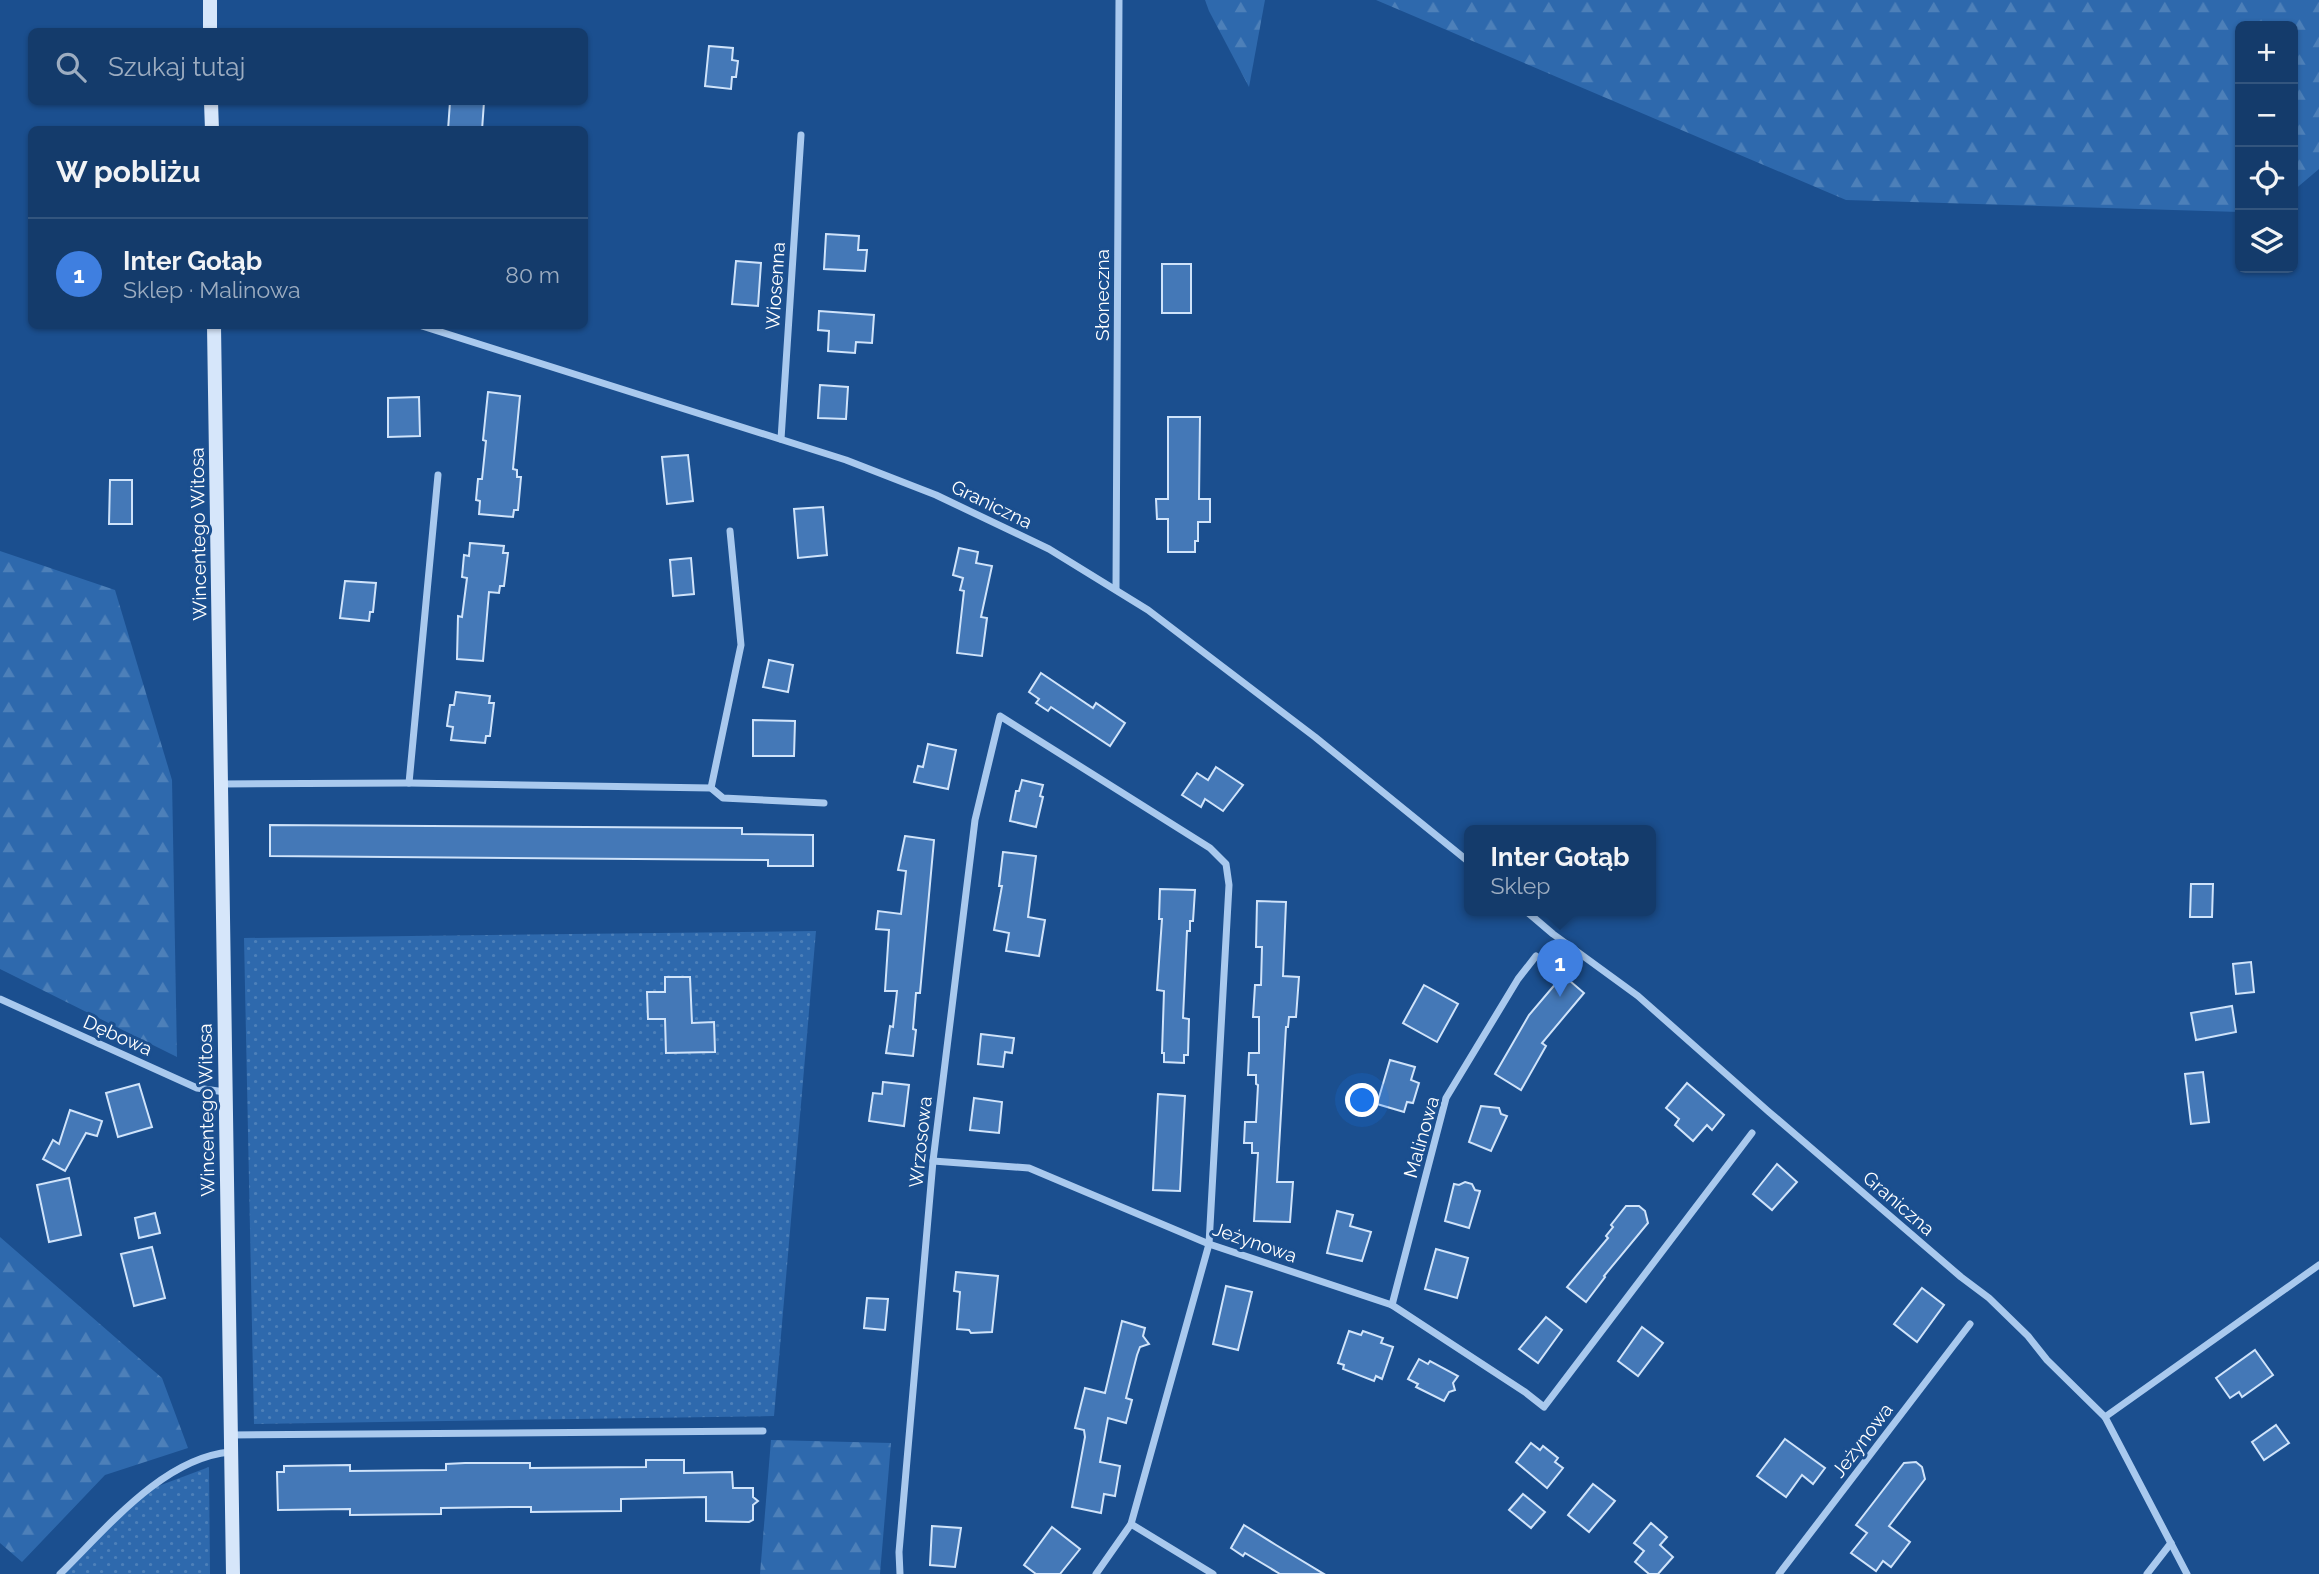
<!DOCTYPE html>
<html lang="pl">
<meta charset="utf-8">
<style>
:root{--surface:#143b6b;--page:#214673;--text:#f1f3f6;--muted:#9dadc1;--line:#33557e;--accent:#ffd166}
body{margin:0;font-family:Raleway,sans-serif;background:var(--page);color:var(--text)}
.controls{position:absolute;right:21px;top:21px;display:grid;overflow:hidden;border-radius:10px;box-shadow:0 2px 5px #0004}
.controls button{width:63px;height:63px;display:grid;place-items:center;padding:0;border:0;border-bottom:2px solid var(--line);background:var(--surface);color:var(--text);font:35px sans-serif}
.you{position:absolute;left:1363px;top:1101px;width:24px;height:24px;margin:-18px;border:5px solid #fff;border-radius:50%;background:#1a73e8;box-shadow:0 0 0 10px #1a73e833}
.badge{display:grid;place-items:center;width:46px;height:46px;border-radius:50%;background:var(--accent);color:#fff;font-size:23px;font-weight:700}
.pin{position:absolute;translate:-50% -58px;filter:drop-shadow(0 2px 4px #0008)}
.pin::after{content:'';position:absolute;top:37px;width:24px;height:21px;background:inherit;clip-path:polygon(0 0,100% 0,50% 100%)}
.popup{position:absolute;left:1464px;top:825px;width:192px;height:91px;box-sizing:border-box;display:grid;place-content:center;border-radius:10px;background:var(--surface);filter:drop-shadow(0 2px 5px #0005);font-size:23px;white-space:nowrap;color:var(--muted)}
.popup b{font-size:26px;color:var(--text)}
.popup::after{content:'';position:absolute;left:50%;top:100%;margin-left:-14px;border:14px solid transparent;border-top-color:var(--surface)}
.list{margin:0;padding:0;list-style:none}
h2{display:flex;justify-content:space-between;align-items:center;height:91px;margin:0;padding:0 28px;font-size:30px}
h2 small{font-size:23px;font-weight:400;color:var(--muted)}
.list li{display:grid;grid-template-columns:46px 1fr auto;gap:21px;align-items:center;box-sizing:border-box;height:112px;padding:0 28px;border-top:2px solid var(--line)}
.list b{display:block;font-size:26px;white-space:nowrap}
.list p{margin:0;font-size:23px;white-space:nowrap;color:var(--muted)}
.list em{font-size:23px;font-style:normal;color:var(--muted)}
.icon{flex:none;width:38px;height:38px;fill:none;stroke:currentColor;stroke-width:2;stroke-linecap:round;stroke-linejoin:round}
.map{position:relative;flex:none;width:2319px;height:1574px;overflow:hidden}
.search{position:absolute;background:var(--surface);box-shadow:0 2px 5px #0004;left:28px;top:28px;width:560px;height:77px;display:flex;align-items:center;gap:18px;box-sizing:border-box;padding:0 24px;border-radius:10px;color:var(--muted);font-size:26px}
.panel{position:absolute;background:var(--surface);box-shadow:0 2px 5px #0004;left:28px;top:126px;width:560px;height:203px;border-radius:10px}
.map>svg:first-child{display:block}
.grass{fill:url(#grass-dots)}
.forest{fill:url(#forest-firs)}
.building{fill:#4478b7;stroke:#cfe3fa;stroke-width:2}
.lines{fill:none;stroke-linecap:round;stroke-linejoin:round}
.street{stroke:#a9c9ee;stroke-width:7}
.secondary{stroke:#d6e6fa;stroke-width:14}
.labels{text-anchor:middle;stroke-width:6;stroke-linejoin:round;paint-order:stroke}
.street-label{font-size:19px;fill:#fff;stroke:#1b4f8f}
</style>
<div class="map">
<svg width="2319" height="1574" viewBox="0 0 2319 1574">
<defs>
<pattern id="grass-dots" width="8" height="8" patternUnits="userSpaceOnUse" patternTransform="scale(1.75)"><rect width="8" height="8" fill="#2e69ad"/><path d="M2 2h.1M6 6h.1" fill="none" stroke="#4d80b9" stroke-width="1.8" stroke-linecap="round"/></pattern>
<pattern id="forest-firs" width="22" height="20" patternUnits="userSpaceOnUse" patternTransform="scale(1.75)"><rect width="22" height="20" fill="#2e69ad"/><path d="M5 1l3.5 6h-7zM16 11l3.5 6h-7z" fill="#4d80b9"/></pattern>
</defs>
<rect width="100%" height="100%" fill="#1b4f8f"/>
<g class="grass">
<path d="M816,931L774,1416L254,1424L244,938Z"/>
<path d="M209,1467L210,1574H57L145,1491Z"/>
</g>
<g class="forest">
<path d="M1205,0H1265L1249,87L1209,11Z"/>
<path d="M1376,0H2319V169L2293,191V26H2240V212L1846,200Z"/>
<path d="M0,551L115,590L172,780L177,1057L0,969Z"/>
<path d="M0,1237L162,1378L188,1448L105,1475L22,1562L0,1543Z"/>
<path d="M771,1440L891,1443L880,1574H760Z"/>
</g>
<g class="building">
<path d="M709,46L733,48L732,60L738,61L736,77H732L731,89L705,86Z"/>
<path d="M450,102H484L482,130H448Z"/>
<path d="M826,234L859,236L858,250H867L865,271L824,269Z"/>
<path d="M736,261L761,263L758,306L732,304Z"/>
<rect x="1162" y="264" width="29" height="49"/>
<path d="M819,311L874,315L872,343L856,342L855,353L828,351L829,331L818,330Z"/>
<path d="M820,385L848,387L846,419L818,418Z"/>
<path d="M488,392L520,396L513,469L517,470V477H521L518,510H514L513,517L479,514L480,501L476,500L478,479H482L486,441L483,440Z"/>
<path d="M419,397L420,436L388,437V398Z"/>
<path d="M1168,417H1200L1199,499H1210V522H1198V541H1195V552H1168V519H1157L1156,499H1168Z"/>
<path d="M688,455L693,501L667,504L662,457Z"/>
<path d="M110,480H132V524H109Z"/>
<path d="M823,507L827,555L798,558L794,509Z"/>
<path d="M470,543L504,546L503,553H508L504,586H500L499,593L489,592L483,661L457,659L458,616L462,617L467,578L462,577L464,555L469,556Z"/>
<path d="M959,548L978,552L976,563L992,566L981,617L987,618L982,656L957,653L964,591L960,590L963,578L953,575Z"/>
<path d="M691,558L694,594L673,596L670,560Z"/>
<path d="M345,581L376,583L373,612H370L369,621L340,618Z"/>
<path d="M769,660L793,665L788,692L763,687Z"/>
<path d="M1041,673L1093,708L1096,703L1125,723L1110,746L1051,707L1048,711L1036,703L1039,699L1029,692Z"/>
<path d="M456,692L490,696L489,703H494L490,736H486L485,743L451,740L453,727L447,726L450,705H454Z"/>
<path d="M753,720L795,721L794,756H753Z"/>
<path d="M928,744L956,750L948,789L914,782L918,766L923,767Z"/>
<path d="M1216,767L1243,785L1223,811L1205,799L1201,807L1182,795L1197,773L1208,780Z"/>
<path d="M1022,780L1043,785L1040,796L1043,797L1036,827L1010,821L1016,791H1019Z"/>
<path d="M270,825L742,828V834L813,835V866H768V860L270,856Z"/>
<path d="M905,836L934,840L920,993H916L913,1029L916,1030L913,1056L886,1053L890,1026L893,1027L897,991H885L889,930L876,929L878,911L901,914L906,871L898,870Z"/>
<path d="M1003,852L1036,856L1028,917L1045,920L1039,956L1006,951L1009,933L994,930L1002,886H999Z"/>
<path d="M2191,884H2213L2212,917H2190Z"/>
<path d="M1160,889L1195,890L1193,921H1190V931H1187L1183,1018L1189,1019L1188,1055H1184V1063L1164,1062V1053H1162L1164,991L1157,990L1162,919H1159Z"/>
<path d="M1257,901L1286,902L1283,976L1299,977L1296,1017H1289L1288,1027H1286L1277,1182H1293L1290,1222L1254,1221L1258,1153H1252V1143H1244L1245,1122H1256L1258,1085L1256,1084V1075H1248L1249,1053H1259V1017H1253L1255,985H1261L1262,947H1256Z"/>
<path d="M2251,962L2254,992L2236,994L2233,964Z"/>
<path d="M1563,975L1584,993L1542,1043L1546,1046L1521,1090L1495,1074L1529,1015Z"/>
<path d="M665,977H690L692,1023L714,1022L715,1052L666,1053L665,1019H648L647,992H665Z"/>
<path d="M1424,985L1458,1004L1437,1042L1403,1023Z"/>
<path d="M2232,1006L2236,1032L2196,1040L2191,1013Z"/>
<path d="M981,1034L1014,1038L1012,1053L1005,1052L1003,1067L978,1064Z"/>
<path d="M1390,1060L1415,1067L1411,1080L1419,1083L1413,1103L1407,1102L1404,1112L1377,1104Z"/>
<path d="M2203,1072L2209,1122L2191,1124L2185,1074Z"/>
<path d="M883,1082L909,1085L904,1126L869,1121L873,1093L882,1094Z"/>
<path d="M1687,1083L1724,1115L1712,1130L1707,1125L1693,1141L1675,1125L1679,1119L1666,1108Z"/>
<path d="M139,1084L152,1127L118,1137L106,1093Z"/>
<path d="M1158,1094L1185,1096L1180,1191L1153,1190Z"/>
<path d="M974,1098L1002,1102L999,1133L970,1130Z"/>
<path d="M1481,1106L1499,1108L1501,1114L1507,1116L1491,1151L1469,1142Z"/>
<path d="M70,1110L102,1121L97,1136L86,1133L65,1171L43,1159L53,1140L59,1144Z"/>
<path d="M1777,1164L1797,1182L1772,1210L1753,1194Z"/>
<path d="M69,1178L81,1235L49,1242L37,1185Z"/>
<path d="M1465,1182L1472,1184L1475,1190L1480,1191L1469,1228L1445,1221L1454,1184L1459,1185Z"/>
<path d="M1626,1206H1639L1645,1211L1648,1223L1604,1276L1605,1277L1586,1302L1567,1287L1608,1238L1606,1236L1613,1227L1611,1225Z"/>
<path d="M1337,1211L1353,1215L1350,1226L1371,1232L1362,1261L1327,1253Z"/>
<path d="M155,1213L160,1233L139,1238L135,1218Z"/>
<path d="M152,1247L165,1298L134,1306L121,1254Z"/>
<path d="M1436,1249L1468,1258L1457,1298L1425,1289Z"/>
<path d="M956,1272L998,1276L992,1332L971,1333L969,1330L957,1329L960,1292L954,1291Z"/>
<path d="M1226,1286L1252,1292L1238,1350L1213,1344Z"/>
<path d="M1922,1288L1944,1305L1917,1342L1894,1324Z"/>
<path d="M867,1298L888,1299L885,1330L864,1328Z"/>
<path d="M1546,1317L1562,1330L1538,1363L1519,1349Z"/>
<path d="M1122,1321L1145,1328L1143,1336L1149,1344L1140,1347L1137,1355L1126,1398L1132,1400L1126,1423L1108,1418L1100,1462L1120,1466L1115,1496L1104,1494L1101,1513L1072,1507L1085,1437L1084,1430L1075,1428L1085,1388L1105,1393Z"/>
<path d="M1642,1327L1663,1343L1638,1376L1618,1361Z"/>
<path d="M1349,1331L1361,1335L1363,1331L1383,1338L1381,1343L1393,1347L1382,1379L1376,1376L1374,1381L1343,1369L1344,1365L1338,1363Z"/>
<path d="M2255,1350L2273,1375L2242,1397L2239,1392L2230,1398L2216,1378Z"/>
<path d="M1419,1359L1428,1364L1430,1361L1458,1376L1453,1383L1455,1390L1449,1392L1444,1401L1416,1387L1418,1384L1408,1379Z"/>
<path d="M2276,1425L2289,1443L2264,1460L2252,1442Z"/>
<path d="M1785,1439L1825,1468L1813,1484L1802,1475L1786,1497L1757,1476Z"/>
<path d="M1531,1443L1540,1450L1543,1446L1558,1458L1555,1462L1563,1468L1547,1488L1516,1462Z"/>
<path d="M646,1460H684V1473L732,1472L733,1488H753V1497L758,1501L753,1505V1520L749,1522L706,1521V1497L621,1499V1511L531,1512V1507H513L441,1508V1514L350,1515V1509L278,1510L277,1472H284V1466L350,1465V1471L446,1470V1464L465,1463H530V1468L646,1467Z"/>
<path d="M1916,1462L1922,1467L1925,1479L1889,1526L1910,1542L1891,1567L1883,1561L1876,1571L1851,1553L1867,1533L1856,1525L1904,1463Z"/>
<path d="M1593,1484L1615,1501L1589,1532L1568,1515Z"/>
<path d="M1523,1494L1545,1512L1531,1528L1509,1510Z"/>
<path d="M1651,1523L1667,1537L1660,1545L1673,1557L1658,1574H1649L1635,1562L1644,1551L1634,1543Z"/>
<path d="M1244,1525L1276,1545L1324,1574H1280L1245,1553L1243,1556L1231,1548Z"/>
<path d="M932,1526L961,1528L955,1567L930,1565Z"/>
<path d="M1052,1527L1080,1549L1060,1574H1036L1024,1565Z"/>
</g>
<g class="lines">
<g class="street">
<path d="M422,326L846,460L936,495L1049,549L1148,610L1315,737L1469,862"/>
<path d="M781,439L801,135"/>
<path d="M1116,589L1119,0"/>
<path d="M409,783L438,475"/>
<path d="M221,784L409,783L711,788L723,798L824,803"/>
<path d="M711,788L741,645L730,531"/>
<path d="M1526,911L1553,934L1638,996L1769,1112L1961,1277L1989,1298L2028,1336L2047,1360L2105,1417L2187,1574"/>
<path d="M0,999L197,1088L225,1092"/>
<path d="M933,1161L1029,1168L1209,1244L1392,1305L1525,1392L1544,1407L1752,1133"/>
<path d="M1392,1305L1446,1098L1518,979L1536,956"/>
<path d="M2105,1417L2319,1265"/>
<path d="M230,1435L763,1431"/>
<path d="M1131,1524L1213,1574"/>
<path d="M60,1574C106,1529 163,1458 230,1452"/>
<path d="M900,1574L899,1552L933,1161L975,820L1000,716L1210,848L1226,864L1229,885L1209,1244L1131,1524L1096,1574"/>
<path d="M1779,1574L1970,1324"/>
<path d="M2147,1574L2171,1543"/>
</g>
<g class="secondary">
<path d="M210,0V32"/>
<path d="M211,102L212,130"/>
<path d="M214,326L233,1574"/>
</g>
</g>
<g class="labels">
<g class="street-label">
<text transform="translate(775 286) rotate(-86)" y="7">Wiosenna</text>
<text transform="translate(1102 295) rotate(-90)" y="7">Słoneczna</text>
<text transform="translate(992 504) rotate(26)" y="7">Graniczna</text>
<text transform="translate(198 534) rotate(-91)" y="7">Wincentego Witosa</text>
<text transform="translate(118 1035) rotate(24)" y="7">Dębowa</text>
<text transform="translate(206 1110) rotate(-91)" y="7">Wincentego Witosa</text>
<text transform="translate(1421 1137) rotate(-74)" y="7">Malinowa</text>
<text transform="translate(920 1142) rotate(-84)" y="7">Wrzosowa</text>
<text transform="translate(1899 1203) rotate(41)" y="7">Graniczna</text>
<text transform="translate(1255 1242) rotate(19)" y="7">Jeżynowa</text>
<text transform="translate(1862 1440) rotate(-53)" y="7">Jeżynowa</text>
</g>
</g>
</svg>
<div class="controls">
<button>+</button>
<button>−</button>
<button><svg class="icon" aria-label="locate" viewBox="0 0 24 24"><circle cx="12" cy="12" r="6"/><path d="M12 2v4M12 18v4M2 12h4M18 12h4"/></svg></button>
<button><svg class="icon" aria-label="layers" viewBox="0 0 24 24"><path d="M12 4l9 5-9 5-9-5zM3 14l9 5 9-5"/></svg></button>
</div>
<div class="you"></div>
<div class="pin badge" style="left:1560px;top:997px;background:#3f7fe0">1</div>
<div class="popup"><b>Inter Gołąb</b>Sklep</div>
<div class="search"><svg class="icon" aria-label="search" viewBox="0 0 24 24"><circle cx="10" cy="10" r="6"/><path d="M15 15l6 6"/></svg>Szukaj tutaj</div>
<section class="panel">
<h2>W pobliżu<small></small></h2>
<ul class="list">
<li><span class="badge" style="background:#3f7fe0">1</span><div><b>Inter Gołąb</b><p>Sklep · Malinowa</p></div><em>80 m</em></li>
</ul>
</section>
</div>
